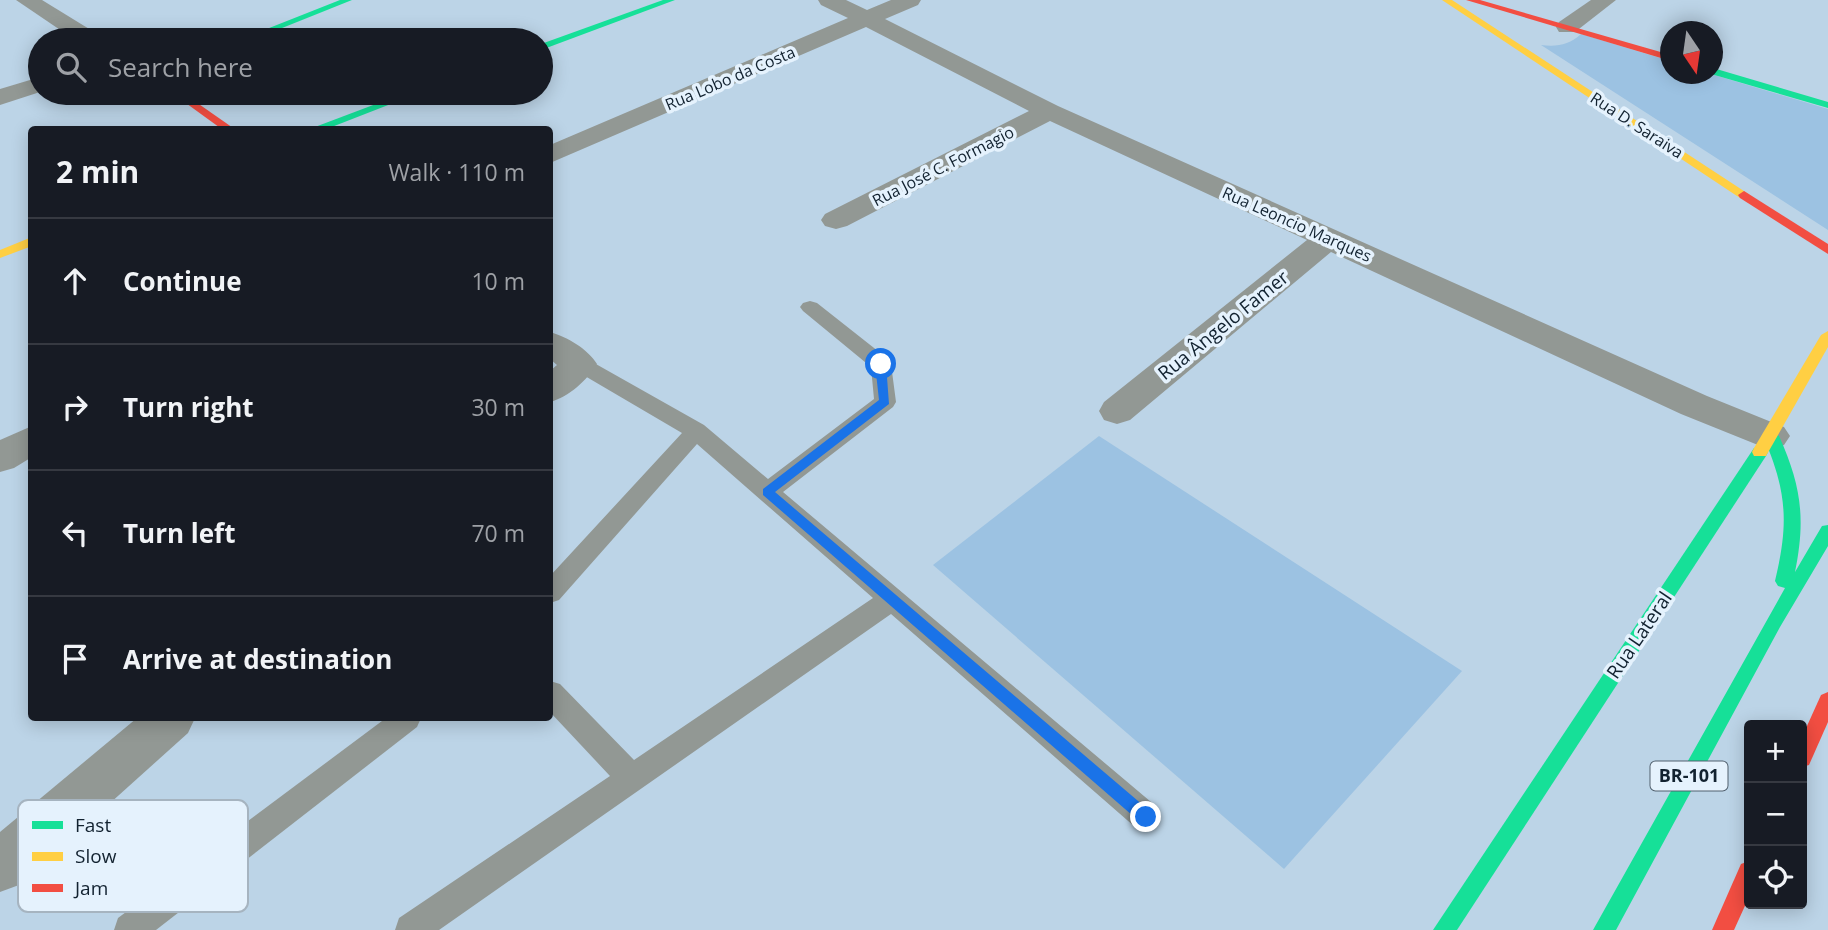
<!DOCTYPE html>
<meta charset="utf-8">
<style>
:root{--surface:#171b24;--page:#242831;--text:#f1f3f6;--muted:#9ea1a6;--line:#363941}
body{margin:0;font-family:"Open Sans",sans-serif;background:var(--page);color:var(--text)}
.controls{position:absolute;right:21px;bottom:21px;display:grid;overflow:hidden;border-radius:7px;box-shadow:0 4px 18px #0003}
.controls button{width:63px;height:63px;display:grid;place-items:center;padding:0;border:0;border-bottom:2px solid var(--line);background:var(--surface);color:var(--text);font:35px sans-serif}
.compass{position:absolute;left:1660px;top:21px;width:63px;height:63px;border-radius:50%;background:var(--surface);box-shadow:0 4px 18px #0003;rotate:167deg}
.stop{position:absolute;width:21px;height:21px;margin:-16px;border:5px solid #1a73e8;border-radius:50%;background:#fff}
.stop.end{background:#1a73e8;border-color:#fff;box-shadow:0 2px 7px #0008}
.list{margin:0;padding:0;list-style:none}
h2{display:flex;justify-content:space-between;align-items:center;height:91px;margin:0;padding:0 28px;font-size:30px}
h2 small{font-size:23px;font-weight:400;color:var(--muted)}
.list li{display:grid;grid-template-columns:46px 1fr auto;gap:21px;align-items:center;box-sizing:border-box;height:126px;padding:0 28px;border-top:2px solid var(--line)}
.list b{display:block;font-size:26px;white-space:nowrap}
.list em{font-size:23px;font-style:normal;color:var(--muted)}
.icon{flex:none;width:38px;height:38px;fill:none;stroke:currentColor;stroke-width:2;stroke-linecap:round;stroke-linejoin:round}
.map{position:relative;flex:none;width:1828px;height:930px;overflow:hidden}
.search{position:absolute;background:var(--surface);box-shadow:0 4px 18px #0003;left:28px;top:28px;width:525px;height:77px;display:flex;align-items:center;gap:18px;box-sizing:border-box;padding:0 24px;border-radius:38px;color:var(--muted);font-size:26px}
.panel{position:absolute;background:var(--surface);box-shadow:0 4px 18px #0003;left:28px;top:126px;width:525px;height:595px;border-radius:7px}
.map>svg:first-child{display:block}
.green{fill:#9cc2e2}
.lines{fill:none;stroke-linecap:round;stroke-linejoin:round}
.lane{fill:#929894;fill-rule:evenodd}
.street{fill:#929894;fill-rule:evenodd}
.fast{fill:#16e098;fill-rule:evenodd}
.slow{fill:#ffcf43;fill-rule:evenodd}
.jam{fill:#f24e42;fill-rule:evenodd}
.route{fill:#1a73e8}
.labels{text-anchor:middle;stroke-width:7;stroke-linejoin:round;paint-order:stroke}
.far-street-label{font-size:16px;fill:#122230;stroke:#e5f2fd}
.shield{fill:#e5f2fd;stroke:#51606e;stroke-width:2}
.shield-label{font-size:18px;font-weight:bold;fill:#122230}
.street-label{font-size:19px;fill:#122230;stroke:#e5f2fd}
.key{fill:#e5f2fd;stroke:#a6b4c0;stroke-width:2}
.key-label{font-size:19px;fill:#122230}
</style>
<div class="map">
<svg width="1828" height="930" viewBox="0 0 1828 930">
<rect width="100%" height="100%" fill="#bcd4e7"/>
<g class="green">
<path d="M1581,34L1670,61L1671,74H1711L1828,109V230L1541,45C1557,47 1569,45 1581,34Z"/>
<path d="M1099,436L1462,671L1284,869L933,565Z"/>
</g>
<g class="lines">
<g class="lane">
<path d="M810,301L817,303L888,359L891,364L896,402L893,407L783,492L1157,807L1161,817L1157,827L1146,832L1135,827L891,614L439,930H395L399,918L610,776L550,712V681L560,684L634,760L873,598L697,444L559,600L550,603V576L682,433L573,369L570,364L573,359H587L704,425L768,479L874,399L871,367L803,311L800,307L803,303Z"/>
<path d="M386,718H421L417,727L156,930H114L118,918Z"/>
</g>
<g class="street">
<path d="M16,0H42L99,35L103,40H75Z"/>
<path d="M818,0H846L867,10L891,0H921L918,5L885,19L1058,106L1707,396L1784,427L1790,436L1784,445L1771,449L1758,445L1681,414L1331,252L1130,420L1117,424L1104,420L1099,411L1104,402L1307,240L1050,121L847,226L836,229L825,226L821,220L825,214L1029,111L866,27L550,163V145L848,18L821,5Z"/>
<path d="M1591,0H1616L1575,32H1559L1556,27L1559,22Z"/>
<path d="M40,77V92L0,105V89Z"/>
<path d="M550,332C567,337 588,349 597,364C587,380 569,397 550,402V371L557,365L550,359Z"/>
<path d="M32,426V457L14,468L0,472V440Z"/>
<path d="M137,718H195L188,733L19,885L0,892V832Z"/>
</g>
<g class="fast">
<path d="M340,0H352L252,40H239Z"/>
<path d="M663,0H675L541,50V44Z"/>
<path d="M1713,68L1828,102V108L1711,74Z"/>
<path d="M405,93H419L324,130H307Z"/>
<path d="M1771,431L1779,436C1801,485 1806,518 1795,572L1822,526L1828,525V546L1780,627L1616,930H1593L1785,588L1778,586L1775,581C1789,523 1787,491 1763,436Z"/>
<path d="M1760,446L1768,452L1766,456L1457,930H1433L1754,448Z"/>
</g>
<g class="slow">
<path d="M1442,0H1452L1750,195L1744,199L1740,198Z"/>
<path d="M32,237V246L0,258V250Z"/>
<path d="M1828,331V347L1766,456H1754L1752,452L1754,448L1821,335Z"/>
</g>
<g class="jam">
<path d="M1466,0H1480L1671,55V61Z"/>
<path d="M172,93H183L236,130H223Z"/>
<path d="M1744,191L1828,244V254L1740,198L1738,195Z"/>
<path d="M1828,692V722L1809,765L1802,767V737L1821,695Z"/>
<path d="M1749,861V897L1734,930H1712L1741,864Z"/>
</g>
</g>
<path class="route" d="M881,361L886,364L889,404L775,492L1151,812L1153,817L1151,822L1146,824L1140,822L763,495V489L879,400L875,364Z"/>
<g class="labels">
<g class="far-street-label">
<text transform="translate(730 78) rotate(-23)" y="6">Rua Lobo da Costa</text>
<text transform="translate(1637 125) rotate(33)" y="6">Rua D. Saraiva</text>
<text transform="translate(943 166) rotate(-27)" y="6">Rua José C. Formagio</text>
<text transform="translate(1297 224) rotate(24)" y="6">Rua Leoncio Marques</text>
</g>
<rect class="shield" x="1650.5" y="761.5" width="77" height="29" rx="5"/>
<g class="shield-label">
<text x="1689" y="782">BR-101</text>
</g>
<g class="street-label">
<text transform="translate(1223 325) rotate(-39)" y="7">Rua Ângelo Famer</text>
<text transform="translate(1639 635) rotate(-56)" y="7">Rua Lateral</text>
</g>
</g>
<rect x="18" y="800" width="230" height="112" rx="10" class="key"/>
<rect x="32" y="821" width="31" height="8" fill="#16e098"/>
<rect x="32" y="852" width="31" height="9" fill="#ffcf43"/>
<rect x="32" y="884" width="31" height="8" fill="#f24e42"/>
<g class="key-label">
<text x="75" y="832">Fast</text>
<text x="75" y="863">Slow</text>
<text x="75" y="895">Jam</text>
</g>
</svg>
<div class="controls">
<button>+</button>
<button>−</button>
<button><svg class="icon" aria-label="locate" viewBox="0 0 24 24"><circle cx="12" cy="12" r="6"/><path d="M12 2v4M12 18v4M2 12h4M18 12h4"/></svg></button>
</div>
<svg class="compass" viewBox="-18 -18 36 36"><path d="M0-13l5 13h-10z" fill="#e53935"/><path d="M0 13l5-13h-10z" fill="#9ea1a6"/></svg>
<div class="stop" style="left:881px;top:364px"></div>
<div class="stop end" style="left:1146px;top:817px"></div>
<div class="search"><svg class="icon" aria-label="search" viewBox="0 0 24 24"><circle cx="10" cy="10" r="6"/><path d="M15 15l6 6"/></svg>Search here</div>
<section class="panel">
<h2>2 min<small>Walk · 110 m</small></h2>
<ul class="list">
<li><svg class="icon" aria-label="ahead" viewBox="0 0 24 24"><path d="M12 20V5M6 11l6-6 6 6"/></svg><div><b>Continue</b></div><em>10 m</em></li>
<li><svg class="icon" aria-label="right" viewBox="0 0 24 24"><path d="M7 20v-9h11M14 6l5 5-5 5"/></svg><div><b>Turn right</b></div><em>30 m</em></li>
<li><svg class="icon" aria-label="left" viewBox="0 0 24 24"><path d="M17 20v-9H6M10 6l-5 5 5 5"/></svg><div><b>Turn left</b></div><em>70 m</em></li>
<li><svg class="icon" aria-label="arrive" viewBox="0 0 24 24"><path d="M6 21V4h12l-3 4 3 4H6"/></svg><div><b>Arrive at destination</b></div></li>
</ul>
</section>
</div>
